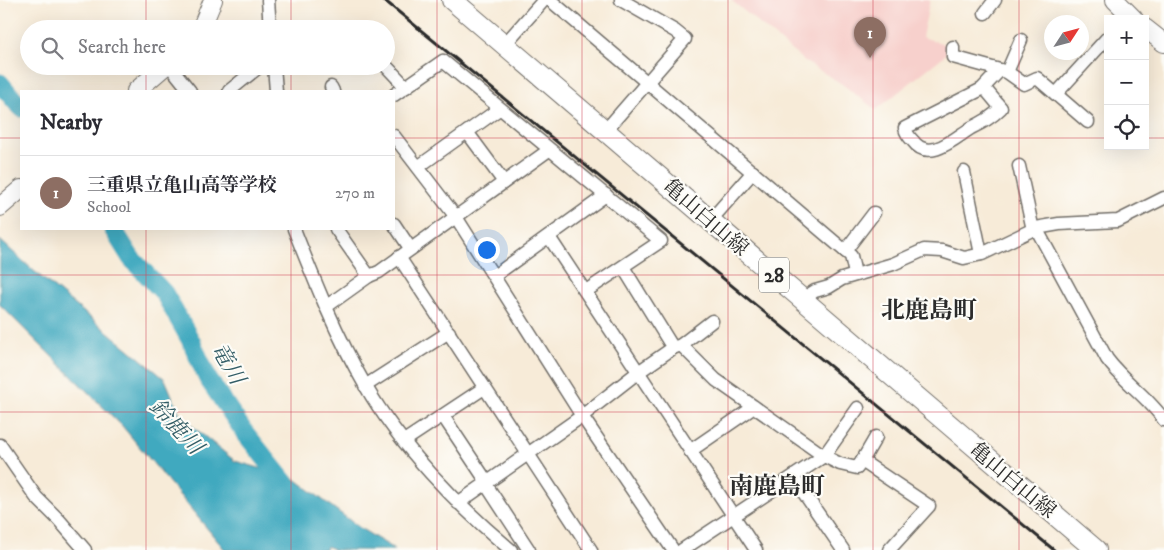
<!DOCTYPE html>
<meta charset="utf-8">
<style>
:root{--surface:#fff;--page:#f7f7f7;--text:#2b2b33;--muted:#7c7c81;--line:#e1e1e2;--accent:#d1495b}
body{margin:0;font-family:"IM FELL DW Pica","Noto Serif JP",serif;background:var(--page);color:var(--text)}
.controls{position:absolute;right:15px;top:15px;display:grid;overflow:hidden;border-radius:0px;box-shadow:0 5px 20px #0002}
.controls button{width:45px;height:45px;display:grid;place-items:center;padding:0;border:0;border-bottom:1px solid var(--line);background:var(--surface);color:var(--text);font:25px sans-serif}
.compass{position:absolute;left:1044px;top:15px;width:45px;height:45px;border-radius:50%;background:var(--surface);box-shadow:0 5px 20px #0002;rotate:54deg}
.you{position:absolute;left:486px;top:249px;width:18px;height:18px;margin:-12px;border:4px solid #fff;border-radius:50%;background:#1a73e8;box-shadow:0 0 0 8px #1a73e833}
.badge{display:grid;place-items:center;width:32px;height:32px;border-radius:50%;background:var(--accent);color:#fff;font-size:16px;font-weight:700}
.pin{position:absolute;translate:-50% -41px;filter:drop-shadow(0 1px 2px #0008)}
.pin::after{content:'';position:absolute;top:26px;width:18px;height:15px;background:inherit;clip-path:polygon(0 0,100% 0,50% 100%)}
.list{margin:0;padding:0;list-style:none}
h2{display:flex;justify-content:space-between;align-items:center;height:65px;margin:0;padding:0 20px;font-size:21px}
h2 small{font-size:16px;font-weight:400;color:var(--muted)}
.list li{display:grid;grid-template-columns:32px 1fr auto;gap:15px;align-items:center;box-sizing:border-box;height:75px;padding:0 20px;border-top:1px solid var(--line)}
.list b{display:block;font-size:19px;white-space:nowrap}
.list p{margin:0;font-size:16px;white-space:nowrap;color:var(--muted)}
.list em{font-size:16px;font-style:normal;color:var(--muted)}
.icon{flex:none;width:28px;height:28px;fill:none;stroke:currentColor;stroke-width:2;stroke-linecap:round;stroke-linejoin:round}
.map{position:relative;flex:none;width:1164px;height:550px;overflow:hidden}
.search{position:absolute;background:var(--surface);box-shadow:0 5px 20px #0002;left:20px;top:20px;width:375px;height:55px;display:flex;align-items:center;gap:12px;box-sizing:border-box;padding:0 18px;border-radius:28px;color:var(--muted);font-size:19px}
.panel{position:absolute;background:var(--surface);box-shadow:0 5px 20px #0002;left:20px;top:90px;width:375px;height:140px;border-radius:0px}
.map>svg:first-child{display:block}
.built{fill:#f7d0cc}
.water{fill:#3fa9bf;stroke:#356a75}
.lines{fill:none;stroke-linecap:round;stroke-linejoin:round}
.river{stroke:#3fa9bf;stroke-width:19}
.minor-casing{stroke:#726e68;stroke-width:15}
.secondary-casing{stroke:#726e68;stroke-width:20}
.primary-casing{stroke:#726e68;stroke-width:22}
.minor{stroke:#fff;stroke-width:12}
.secondary{stroke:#fff;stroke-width:18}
.primary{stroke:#fff;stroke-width:20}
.rail{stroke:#2b2b2b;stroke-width:3}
.grid{fill:none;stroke:#d1495b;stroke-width:1;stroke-opacity:0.55}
.labels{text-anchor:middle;stroke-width:4.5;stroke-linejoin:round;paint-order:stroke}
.shield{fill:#fdfcf7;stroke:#6a6a68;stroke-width:1}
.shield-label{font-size:20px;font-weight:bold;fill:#2b2b2b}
.street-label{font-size:21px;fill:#2b2b2b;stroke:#fdfcf7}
.water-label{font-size:22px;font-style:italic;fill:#335d66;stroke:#fdfcf7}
.quarter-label{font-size:24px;font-weight:bold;fill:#2b2b2b;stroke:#fdfcf7}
</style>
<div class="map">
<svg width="1164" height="550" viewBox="0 0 1164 550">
<rect width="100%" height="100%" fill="#fdfcf7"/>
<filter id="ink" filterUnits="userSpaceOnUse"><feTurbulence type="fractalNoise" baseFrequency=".02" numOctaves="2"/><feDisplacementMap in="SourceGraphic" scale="10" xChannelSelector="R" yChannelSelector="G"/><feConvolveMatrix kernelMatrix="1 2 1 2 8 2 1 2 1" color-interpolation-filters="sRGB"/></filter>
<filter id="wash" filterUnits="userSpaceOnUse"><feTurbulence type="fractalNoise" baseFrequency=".0096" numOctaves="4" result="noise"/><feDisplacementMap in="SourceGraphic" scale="20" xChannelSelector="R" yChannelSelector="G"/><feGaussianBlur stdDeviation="1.12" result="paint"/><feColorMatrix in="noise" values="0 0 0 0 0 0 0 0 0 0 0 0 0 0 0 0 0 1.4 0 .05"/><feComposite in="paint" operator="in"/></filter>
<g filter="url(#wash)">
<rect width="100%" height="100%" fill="#f7ebd8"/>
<path class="built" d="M731,0H930L922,37L948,45L945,55L876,110L842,84L804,61Z"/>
<path class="water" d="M0,240L34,271L165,379L181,417L235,461L294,478L360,528L396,550H334L327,546L326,550H225L123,427L0,305Z"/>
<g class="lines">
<g class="river">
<path d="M0,83L21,108"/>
<path d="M113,229L131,258L164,293L191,341L208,379L245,433L293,493"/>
</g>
</g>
</g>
<g filter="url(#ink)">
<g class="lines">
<defs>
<g id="minor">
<path d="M268,0L270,29"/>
<path d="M550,0L851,256L855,274"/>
<path d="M985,13L995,0"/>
<path d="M504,45L544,0"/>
<path d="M953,47V57L1007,72L1024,84L1037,78L1088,122"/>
<path d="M170,66L190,91"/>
<path d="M274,66L276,91"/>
<path d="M386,66L406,87"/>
<path d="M1007,72L1021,40"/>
<path d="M331,87L333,91"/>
<path d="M982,89L986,90L1001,108C991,118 983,122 971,128C955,138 929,163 913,141C909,137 906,133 905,128L982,89L1000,70"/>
<path d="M229,91L260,66"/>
<path d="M1056,94L1108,37"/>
<path d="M394,95L443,61L661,241L586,291"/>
<path d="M605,131L685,39L675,31L621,0"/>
<path d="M467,132L504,182"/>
<path d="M394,136L456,217L582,416L673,550"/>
<path d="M1019,166L1033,230"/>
<path d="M418,167L499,109"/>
<path d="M964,172L981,254"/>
<path d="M710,221L753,172"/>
<path d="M394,224L410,248"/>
<path d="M1036,228L1107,359C1124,382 1148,397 1164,420"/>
<path d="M294,229C315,282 336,335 365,385C400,446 457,505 511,550"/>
<path d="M336,229L369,276"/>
<path d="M549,237L756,550"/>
<path d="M845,251L874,213"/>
<path d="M399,257L591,550"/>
<path d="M623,267L673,348"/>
<path d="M494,276L606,195"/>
<path d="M802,299L815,291L829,287L842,279L893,264L924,250L942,251L964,258L982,254L1036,228L1059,224L1118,221L1164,198"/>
<path d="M327,306L369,276L379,272L549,150"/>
<path d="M681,345L716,380L824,456L840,464L857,468L862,461L929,506L889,550"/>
<path d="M365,386L449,332"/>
<path d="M443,416L487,482"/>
<path d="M404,441L484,388"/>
<path d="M0,445L36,497L59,520L85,550"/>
<path d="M690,451L754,407"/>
<path d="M862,461L876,437"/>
<path d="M793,477L843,550"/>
<path d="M485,483L529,550"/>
<path d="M458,503L582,416L637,373L673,348L681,345L712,321"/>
<path d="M682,550L824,456L858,408"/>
</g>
<g id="secondary">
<path d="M1115,0L1134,19"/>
<path d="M1145,28L1164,43"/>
<path d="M201,29L213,0"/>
<path d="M136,91L165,66"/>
<path d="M0,207L21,189"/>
</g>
<path id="primary" d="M452,0L1096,550"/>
</defs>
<use href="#minor" class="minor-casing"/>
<use href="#secondary" class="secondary-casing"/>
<use href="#primary" class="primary-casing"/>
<use href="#minor" class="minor"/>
<use href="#secondary" class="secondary"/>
<use href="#primary" class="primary"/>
<path class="rail" d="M384,0L1054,550"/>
</g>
</g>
<path class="grid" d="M146,0V29M291,0V29M437,0V550M582,0V550M728,0V550M873,0V550M1019,0V550M146,66V91M291,66V91M0,138H21M394,138H1108M1145,138H1164M146,229V550M291,229V550M0,275H1164M0,412H1164"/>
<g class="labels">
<rect class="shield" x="759" y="257.5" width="30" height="35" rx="4"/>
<g class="shield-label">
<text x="774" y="282">28</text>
</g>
<g class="street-label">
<text transform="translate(706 217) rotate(41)" y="7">亀山白山線</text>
<text transform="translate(1013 480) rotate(40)" y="7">亀山白山線</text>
</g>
<g class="water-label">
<text transform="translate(229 363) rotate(60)" y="8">竜川</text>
<text transform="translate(177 426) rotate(47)" y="8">鈴鹿川</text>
</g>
<g class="quarter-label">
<text x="929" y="318">北鹿島町</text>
<text x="777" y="494">南鹿島町</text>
</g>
</g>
</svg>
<div class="controls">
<button>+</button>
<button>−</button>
<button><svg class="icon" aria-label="locate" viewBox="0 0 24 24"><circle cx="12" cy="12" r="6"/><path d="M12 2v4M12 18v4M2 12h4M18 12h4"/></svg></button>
</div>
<svg class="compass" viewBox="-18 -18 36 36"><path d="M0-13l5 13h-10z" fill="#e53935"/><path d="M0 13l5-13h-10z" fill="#7c7c81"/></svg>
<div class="you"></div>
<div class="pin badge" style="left:870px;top:58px;background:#8d6e63">1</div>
<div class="search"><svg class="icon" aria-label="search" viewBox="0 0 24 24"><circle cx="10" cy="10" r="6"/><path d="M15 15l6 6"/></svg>Search here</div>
<section class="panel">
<h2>Nearby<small></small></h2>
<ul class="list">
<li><span class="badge" style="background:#8d6e63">1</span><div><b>三重県立亀山高等学校</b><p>School</p></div><em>270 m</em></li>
</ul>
</section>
</div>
